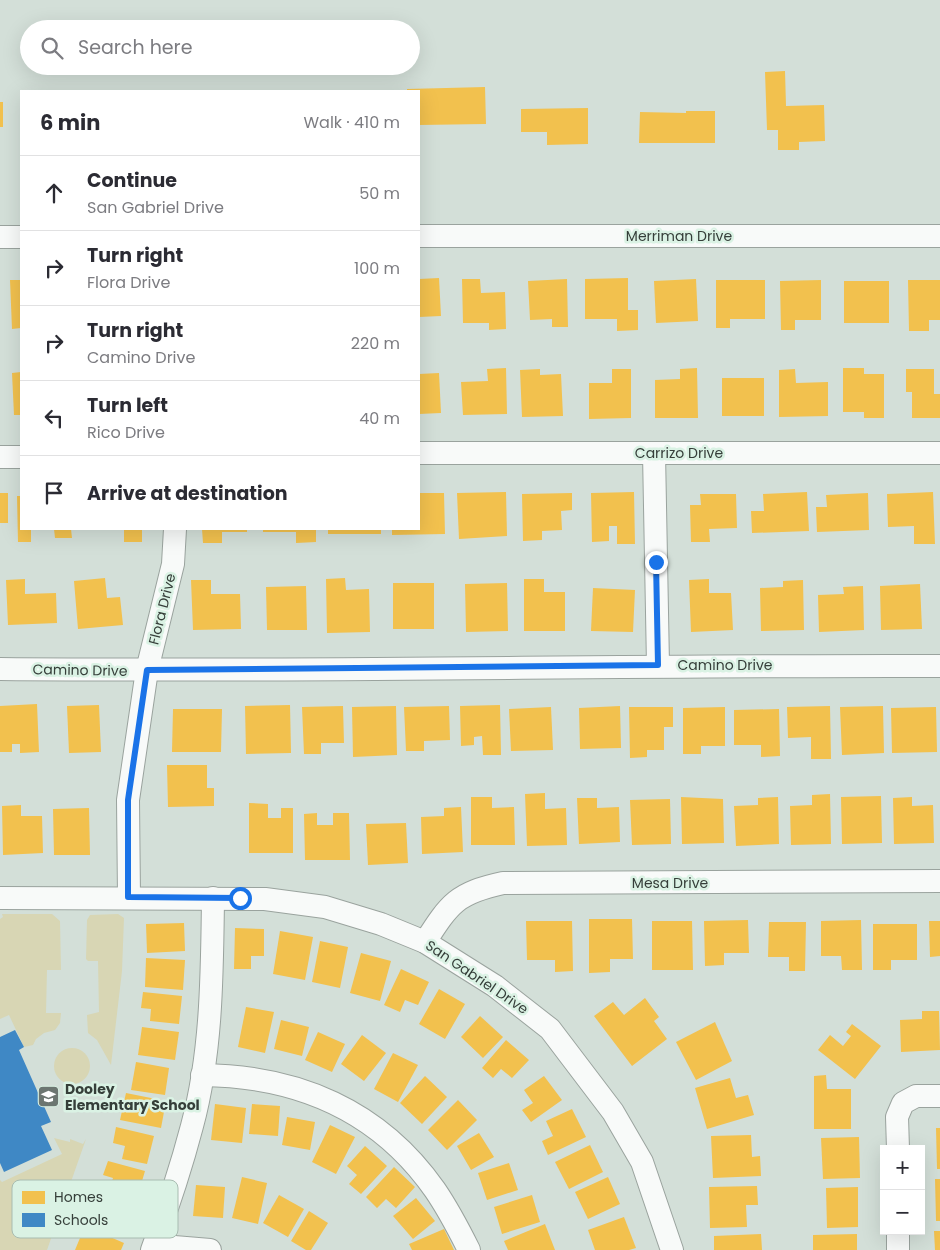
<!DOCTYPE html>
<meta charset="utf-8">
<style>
:root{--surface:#fff;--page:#f2f2f3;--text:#2b2b33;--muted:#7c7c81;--line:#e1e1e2}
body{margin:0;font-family:Poppins,sans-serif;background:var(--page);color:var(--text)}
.controls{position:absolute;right:15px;bottom:15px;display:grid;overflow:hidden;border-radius:0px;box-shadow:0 5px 20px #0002}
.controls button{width:45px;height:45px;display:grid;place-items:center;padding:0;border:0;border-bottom:1px solid var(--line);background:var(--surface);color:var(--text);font:25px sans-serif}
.stop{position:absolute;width:15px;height:15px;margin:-11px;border:4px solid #1a73e8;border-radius:50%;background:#fff}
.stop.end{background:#1a73e8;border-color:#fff;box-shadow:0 1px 5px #0008}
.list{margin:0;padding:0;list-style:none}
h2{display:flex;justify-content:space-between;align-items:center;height:65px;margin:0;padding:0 20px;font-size:21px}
h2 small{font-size:16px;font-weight:400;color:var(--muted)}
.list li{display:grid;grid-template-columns:32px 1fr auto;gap:15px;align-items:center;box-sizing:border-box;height:75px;padding:0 20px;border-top:1px solid var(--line)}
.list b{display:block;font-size:19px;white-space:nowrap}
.list p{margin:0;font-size:16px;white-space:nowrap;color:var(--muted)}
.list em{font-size:16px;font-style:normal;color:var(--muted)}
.icon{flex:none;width:28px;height:28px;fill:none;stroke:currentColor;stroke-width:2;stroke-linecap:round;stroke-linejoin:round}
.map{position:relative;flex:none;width:940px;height:1250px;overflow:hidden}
.search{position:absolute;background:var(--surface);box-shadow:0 5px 20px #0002;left:20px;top:20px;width:400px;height:55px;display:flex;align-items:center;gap:12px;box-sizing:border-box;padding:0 18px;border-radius:28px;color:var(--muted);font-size:19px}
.panel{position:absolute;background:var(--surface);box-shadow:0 5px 20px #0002;left:20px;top:90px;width:400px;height:440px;border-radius:0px}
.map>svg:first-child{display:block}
.green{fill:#d8d6b4}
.homes{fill:#f2c14e}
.schools{fill:#3f88c5}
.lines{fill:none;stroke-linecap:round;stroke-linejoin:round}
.minor-casing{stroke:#9aa39e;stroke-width:24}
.minor{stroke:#f8faf9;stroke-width:22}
.route{stroke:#1a73e8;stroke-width:6}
.labels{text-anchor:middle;stroke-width:5;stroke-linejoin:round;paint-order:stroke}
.street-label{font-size:14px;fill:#353e39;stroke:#daf2e4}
.poi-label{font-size:14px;font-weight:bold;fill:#353e39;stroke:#daf2e4;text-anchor:start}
.key{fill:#daf2e4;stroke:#a8bcb1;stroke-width:1}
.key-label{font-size:14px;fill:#353e39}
</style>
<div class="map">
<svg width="940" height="1250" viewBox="0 0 940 1250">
<rect width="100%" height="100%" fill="#d3dfd8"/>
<g class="green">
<path d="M2,914H52L60,921L61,970H47L46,1013H61L60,1023L55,1030L44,1033L36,1039L33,1045L24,1047L9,1015L0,1019V919L3,917Z"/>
<path d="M118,914L124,918L122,971L111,1065L97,1040L88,1033L87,1015L99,1012L98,961H88L86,959L87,920L90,915Z"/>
<circle cx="72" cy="1066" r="18"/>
<path d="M54,1138L70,1142V1139L83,1144L86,1139L47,1250H0V1180L2,1182L62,1154Z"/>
</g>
<g class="homes">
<path d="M785,71L786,106L824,105L825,141L799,142V150H778V130H767L765,72Z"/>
<path d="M485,87L486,124L419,125V91H407V89Z"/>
<rect x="0" y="102" width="3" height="25"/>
<path d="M588,108V144L547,145V132H521V109Z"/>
<path d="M686,111H715V143H639L640,112L686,113Z"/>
<path d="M439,278L441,316L419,317V279Z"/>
<path d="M628,278V310H638V330L617,331V319H585V279Z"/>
<path d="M462,279H480L481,293L505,292L506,329L489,330V323H463Z"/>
<path d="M567,279L568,327H552V319L530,320L528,281Z"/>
<path d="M696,279L698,321L656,323L654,281Z"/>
<path d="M10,280H21V328L12,329Z"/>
<path d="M716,280H765V319H730V328H716Z"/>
<path d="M821,280V320H795V330H781L780,281Z"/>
<path d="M908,280H940V320H929V331H909Z"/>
<rect x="844" y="281" width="45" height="42"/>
<path d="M506,368L507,414L463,415L461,382L488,381L487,369Z"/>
<path d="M697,368L698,418H655V380L680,379V369Z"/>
<path d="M843,368H864V374H884V418H864V412H843Z"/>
<path d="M540,369V375L561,374L563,416L522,417L520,370Z"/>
<path d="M612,369H631V418L589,419V383H612Z"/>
<path d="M795,369L796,383L828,382V416L779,417V370Z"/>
<path d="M906,369H934V394H940V418H912V392H906Z"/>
<path d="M21,372V415H14L12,373Z"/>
<path d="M439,373L441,413L419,414V374Z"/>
<rect x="722" y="378" width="42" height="38"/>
<path d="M506,492L507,536L459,539L457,493Z"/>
<path d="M634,492L635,544H617V526H609V541L592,542L591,493Z"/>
<path d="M807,492L809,531L752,533L751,511H764L763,494Z"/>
<path d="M933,492L935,544H914V526L888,527L887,494Z"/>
<rect x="0" y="493" width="8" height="30"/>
<path d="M419,493H444L445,534L392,535V529H419Z"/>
<path d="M572,493V510L561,511L562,530L542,531V540L523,541L522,494Z"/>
<path d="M868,493L869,530L817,532L816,507H827L826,495Z"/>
<path d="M700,494H736L737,528L709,529L710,542H691L690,505H701Z"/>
<path d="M17,496H21V529H31V542H18Z"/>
<path d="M54,529H71L72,538H55Z"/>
<rect x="124" y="529" width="18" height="13"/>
<path d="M202,529H247V532H222V543H203Z"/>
<path d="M263,529H316V542L296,543V532H263Z"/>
<rect x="328" y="529" width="53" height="5"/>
<path d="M105,578L107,598L120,597L123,625L78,629L74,581Z"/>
<path d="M345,578L346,590L369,589L370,632L327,633L326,579Z"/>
<path d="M25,579V594L56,593L57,623L8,625L6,580Z"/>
<path d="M524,579H544V592H565V631H524Z"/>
<path d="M709,579V593H731L733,630L691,632L689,580Z"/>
<path d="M191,580H211V594H240L241,629L193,630Z"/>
<path d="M803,580L804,630L761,631L760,588L783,587V581Z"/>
<rect x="393" y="583" width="41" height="46"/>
<path d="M507,583L508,631L466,632L465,584Z"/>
<path d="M920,584L922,629L881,630L880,586Z"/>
<path d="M306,586L307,630H267L266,587Z"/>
<path d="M863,586L864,630L819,632L818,595L844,594L843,587Z"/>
<path d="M593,588L635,590L633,632L591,631Z"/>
<path d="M37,704L39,752L20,753V744H12V752H0V706Z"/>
<path d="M99,705L101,752L69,753L67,706Z"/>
<path d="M290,705L291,753L246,754L245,706Z"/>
<path d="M500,705L501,755H483L482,736L474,737V745L461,746L460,706Z"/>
<path d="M343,706L344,743H321V754H304L302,707Z"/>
<path d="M396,706L397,755L353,757L352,707Z"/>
<path d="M449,706L450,740L424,741V751H406L404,707Z"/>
<path d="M620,706L621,748L580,749L579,708Z"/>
<path d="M830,706L831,759H811V737L788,738L787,707Z"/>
<path d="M883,706L884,753L842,755L840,707Z"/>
<path d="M551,707L553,750L511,751L509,709Z"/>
<path d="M629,707H673V727H664V750H647V757L630,758Z"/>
<path d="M725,707V746H701V754H683V708Z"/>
<path d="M936,707L937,752L892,753L891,708Z"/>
<path d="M173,709H222L221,752H172Z"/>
<path d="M779,709L780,756L761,757V745H734V710Z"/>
<path d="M167,765H207V788H214V806L168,807Z"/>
<path d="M545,793V809L566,808L567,845L527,846L525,794Z"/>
<path d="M830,794L831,844L791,845L790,806L812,805V795Z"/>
<path d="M881,796L882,843L842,844L841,797Z"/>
<path d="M471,797H492V808L514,807L515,845H471Z"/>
<path d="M681,797L723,799L724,843L682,844Z"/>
<path d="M778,797L779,844L736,846L734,806L758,805V798Z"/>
<path d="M912,797V806L933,805L934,843L894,844L893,798Z"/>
<path d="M577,798H597V808L619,807L620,842L579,844Z"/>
<path d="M670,799L671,844L632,845L630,800Z"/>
<path d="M249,803L268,804V818H281V808H293V853H249Z"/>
<path d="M21,805V816H42L43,853L3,855L2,806Z"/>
<path d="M461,807L463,852L422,854L421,817L444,816V808Z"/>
<path d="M89,808L90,855H54L53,809Z"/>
<path d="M317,813V825H333V813H349L350,860H305L304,814Z"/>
<path d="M406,823L408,863L368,865L366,824Z"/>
<path d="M589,919H632L633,959H610V972L589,973Z"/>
<path d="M748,920L749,953H724V965L705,966L704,921Z"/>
<path d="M861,920L862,970H842L841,956H821V921Z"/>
<path d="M526,921H572L573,971L555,972V960H527Z"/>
<path d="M652,921H692L693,970H652Z"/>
<path d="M929,921H940V956L930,957Z"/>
<path d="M769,922H806L805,971H789V957H768Z"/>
<path d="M184,923L185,951L147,953L146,924Z"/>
<path d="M873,924H917V960H891V970H873Z"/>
<path d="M235,928L264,929V956H251V969H234Z"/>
<path d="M280,931L313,937L305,980L273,974Z"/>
<path d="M320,941L348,947L340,988L312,982Z"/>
<path d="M361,953L391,961L380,1001L350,993Z"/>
<path d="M146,958L185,960L183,990L145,987Z"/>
<path d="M401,969L429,982L418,1005L405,1000L400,1012L384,1005Z"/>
<path d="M439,989L465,1004L445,1039L419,1024Z"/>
<path d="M143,992L182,996L179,1024L150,1021L151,1009L141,1008Z"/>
<path d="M645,998L659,1017L654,1021L667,1039L632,1066L594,1016L613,1002L624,1015Z"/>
<path d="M246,1007L274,1012L265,1053L238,1047Z"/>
<path d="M922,1011H939L940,1050L901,1052L900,1020L922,1019Z"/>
<path d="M480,1016L503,1037L483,1058L461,1037Z"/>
<path d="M281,1020L309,1027L302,1056L274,1049Z"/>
<path d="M715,1022L732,1061L696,1080L676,1042Z"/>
<path d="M852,1024L881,1046L855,1079L818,1050L830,1035L843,1046L851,1036L846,1032Z"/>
<path d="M142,1027L179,1032L175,1060L138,1055Z"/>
<path d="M318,1032L345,1044L332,1072L305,1060Z"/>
<path d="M362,1035L386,1053L364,1081L341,1064Z"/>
<path d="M506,1040L529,1060L512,1078L501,1069L493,1078L482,1068Z"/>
<path d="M393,1053L418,1065L398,1102L374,1089Z"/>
<path d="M136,1062L169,1068L165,1095L131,1090Z"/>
<path d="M826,1075L827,1089H851V1129H814V1076Z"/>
<path d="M425,1076L447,1097L422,1124L400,1103Z"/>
<path d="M544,1076L562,1100L531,1122L522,1110L533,1103L524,1090Z"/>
<path d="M730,1078L736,1098L748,1095L754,1115L707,1129L695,1088Z"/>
<path d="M126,1093L166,1101L161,1128L120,1120Z"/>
<path d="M458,1100L477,1120L447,1150L428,1130Z"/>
<path d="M215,1104L246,1108L242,1143L211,1140Z"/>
<path d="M252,1104L280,1106L278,1136L249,1134Z"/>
<path d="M572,1109L586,1137L548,1155L542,1141L553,1136L546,1121Z"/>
<path d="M287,1117L315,1122L310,1150L282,1145Z"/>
<path d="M330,1125L355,1137L336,1174L312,1162Z"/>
<path d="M116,1127L154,1136L147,1164L122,1159L125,1146L113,1143Z"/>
<path d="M936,1128H940V1169H937Z"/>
<path d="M479,1133L494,1157L471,1170L457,1146Z"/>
<path d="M751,1135L752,1157L760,1156L761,1176L713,1178L711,1136Z"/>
<path d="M859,1137L860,1178L823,1179L821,1138Z"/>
<path d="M590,1145L603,1172L569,1189L555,1162Z"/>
<path d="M365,1146L387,1166L361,1194L349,1184L357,1175L347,1166Z"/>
<path d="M108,1161L145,1171L137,1198L109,1190L113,1178L103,1175Z"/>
<path d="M509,1163L518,1190L487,1200L478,1173Z"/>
<path d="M394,1167L415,1187L396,1208L386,1199L377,1208L366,1197Z"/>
<path d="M242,1177L267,1183L258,1224L232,1218Z"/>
<path d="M608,1177L620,1204L588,1219L575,1192Z"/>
<path d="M935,1179H940V1221H936Z"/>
<path d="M196,1185L225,1187L223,1218L193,1216Z"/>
<path d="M757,1186L758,1205H746L747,1227L710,1228L709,1187Z"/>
<path d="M858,1187V1227L827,1228L826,1188Z"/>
<path d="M279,1195L304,1209L288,1237L263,1223Z"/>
<path d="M532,1195L540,1222L502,1234L494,1207Z"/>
<path d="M416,1198L435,1221L413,1239L393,1216Z"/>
<path d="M309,1211L328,1223L311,1250H306L291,1241Z"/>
<path d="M624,1217L636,1248L629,1250H595L588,1230Z"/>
<path d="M545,1224L555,1250H508L504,1241Z"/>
<path d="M85,1226L124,1243L121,1250H75Z"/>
<path d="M444,1229L454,1250H412L409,1244Z"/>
<path d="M934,1231H940V1250H935Z"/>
<path d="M761,1234L762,1250H714V1236Z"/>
<path d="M857,1234V1250H813V1235Z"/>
</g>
<path class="schools" d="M15,1030L24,1047L19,1050L51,1122L41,1126L52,1150L4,1172L0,1163V1037Z"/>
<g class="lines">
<defs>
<g id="minor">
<path d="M419,236H940"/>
<path d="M0,237H21"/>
<path d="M419,453H940"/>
<path d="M654,453L658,665"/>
<path d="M0,457H21"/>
<path d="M0,669C313,672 627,665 940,666"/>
<path d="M129,897L128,800L147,670L173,564L175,529"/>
<path d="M0,898L265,899L325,907L381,924L425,942L495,986L550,1029L613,1112L642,1162L672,1250"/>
<path d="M425,942C450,903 457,893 503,883L940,881"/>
<path d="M202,1075C297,1076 379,1110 435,1190C448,1209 459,1230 469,1250"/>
<path d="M898,1149L897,1117L903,1103L916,1096H940"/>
<path d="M898,1231V1250"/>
<path d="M156,1238L174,1247L210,1250"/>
<path d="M152,1250C167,1210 181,1168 192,1126C212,1052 212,974 213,898"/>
</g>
</defs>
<use href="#minor" class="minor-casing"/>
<use href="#minor" class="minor"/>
</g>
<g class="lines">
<path class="route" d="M240,898L128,897V800L147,670L658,665L656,562"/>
</g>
<defs>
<symbol id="school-square" viewBox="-11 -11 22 22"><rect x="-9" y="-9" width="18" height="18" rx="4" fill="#6c7671" stroke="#daf2e4"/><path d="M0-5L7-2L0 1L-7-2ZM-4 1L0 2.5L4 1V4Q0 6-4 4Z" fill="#fff"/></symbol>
</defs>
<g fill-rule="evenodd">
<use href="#school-square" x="36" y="1084" width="25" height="25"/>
</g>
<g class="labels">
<g class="street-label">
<text x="679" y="241">Merriman Drive</text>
<text x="679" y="458">Carrizo Drive</text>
<text transform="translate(162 609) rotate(-76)" y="5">Flora Drive</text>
<text x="725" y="670">Camino Drive</text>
<text transform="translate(80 670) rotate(1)" y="5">Camino Drive</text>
<text x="670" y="888">Mesa Drive</text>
<text transform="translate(477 977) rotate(34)" y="5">San Gabriel Drive</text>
</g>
<g class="poi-label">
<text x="65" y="1094">Dooley<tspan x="65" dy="16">Elementary School</tspan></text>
</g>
</g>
<rect x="12" y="1180" width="166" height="58" rx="8" class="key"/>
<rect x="22" y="1191" width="23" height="13" fill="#f2c14e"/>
<rect x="22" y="1213" width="23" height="14" fill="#3f88c5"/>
<g class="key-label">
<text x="54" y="1202">Homes</text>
<text x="54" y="1225">Schools</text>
</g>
</svg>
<div class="controls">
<button>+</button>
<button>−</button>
</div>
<div class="stop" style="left:240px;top:898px"></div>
<div class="stop end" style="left:656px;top:562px"></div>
<div class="search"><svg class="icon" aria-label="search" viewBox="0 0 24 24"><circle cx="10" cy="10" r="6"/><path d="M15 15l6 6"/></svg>Search here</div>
<section class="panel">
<h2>6 min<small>Walk · 410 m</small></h2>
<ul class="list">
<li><svg class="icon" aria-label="ahead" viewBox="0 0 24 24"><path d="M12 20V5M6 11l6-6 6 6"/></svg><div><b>Continue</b><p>San Gabriel Drive</p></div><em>50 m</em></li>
<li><svg class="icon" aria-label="right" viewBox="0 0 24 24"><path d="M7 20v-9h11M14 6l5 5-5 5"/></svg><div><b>Turn right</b><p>Flora Drive</p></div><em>100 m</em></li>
<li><svg class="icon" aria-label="right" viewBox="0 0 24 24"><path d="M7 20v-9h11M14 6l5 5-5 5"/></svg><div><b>Turn right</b><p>Camino Drive</p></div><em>220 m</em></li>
<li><svg class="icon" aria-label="left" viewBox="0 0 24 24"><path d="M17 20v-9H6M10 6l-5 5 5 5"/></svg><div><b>Turn left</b><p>Rico Drive</p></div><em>40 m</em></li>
<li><svg class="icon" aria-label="arrive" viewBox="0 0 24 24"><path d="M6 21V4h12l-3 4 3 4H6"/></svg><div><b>Arrive at destination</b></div></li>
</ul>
</section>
</div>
